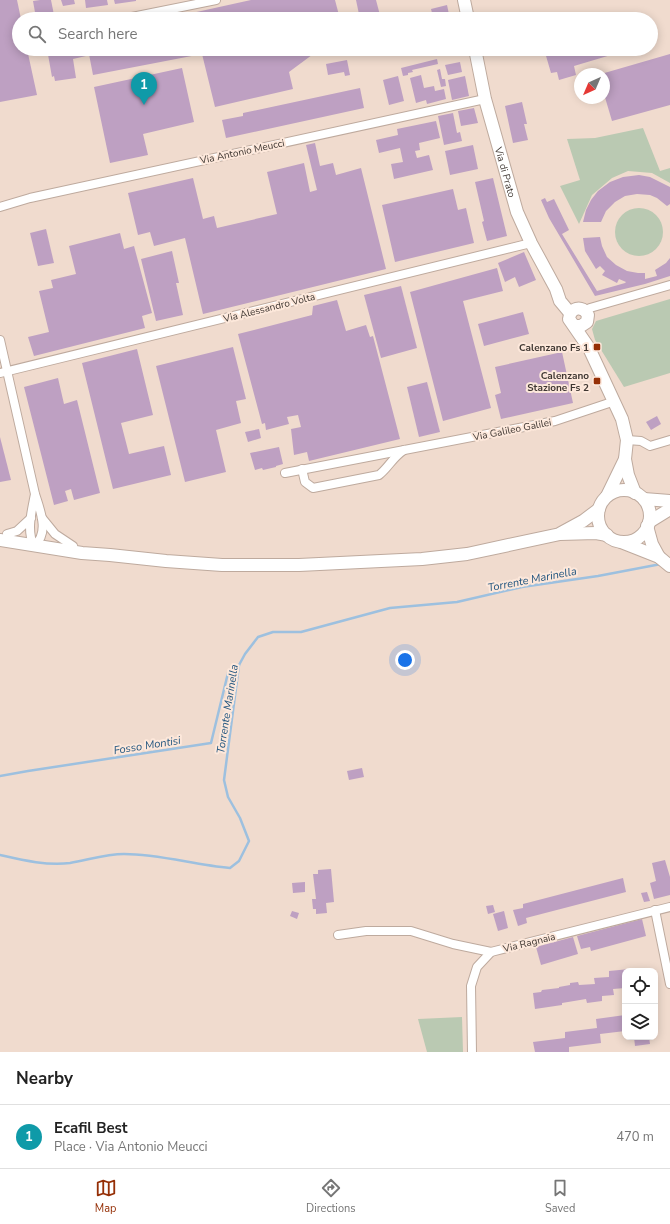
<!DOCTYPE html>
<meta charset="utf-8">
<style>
:root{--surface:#fff;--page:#f2f2f2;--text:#222;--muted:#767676;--line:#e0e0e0;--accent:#952f06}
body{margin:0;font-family:"Nunito Sans",sans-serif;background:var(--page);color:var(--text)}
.controls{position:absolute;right:12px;bottom:12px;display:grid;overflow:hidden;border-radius:8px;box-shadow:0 2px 10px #0003}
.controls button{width:36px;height:36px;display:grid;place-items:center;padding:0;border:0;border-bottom:1px solid var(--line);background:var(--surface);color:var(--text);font:20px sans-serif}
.compass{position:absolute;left:574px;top:68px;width:36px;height:36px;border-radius:50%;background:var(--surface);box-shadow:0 2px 10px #0003;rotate:224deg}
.you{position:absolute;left:405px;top:660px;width:14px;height:14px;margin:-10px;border:3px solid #fff;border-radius:50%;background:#1a73e8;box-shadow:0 0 0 6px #1a73e833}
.badge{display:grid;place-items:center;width:26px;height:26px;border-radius:50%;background:var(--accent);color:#fff;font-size:13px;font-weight:700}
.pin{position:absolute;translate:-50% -33px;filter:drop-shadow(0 1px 2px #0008)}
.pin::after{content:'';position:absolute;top:21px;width:14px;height:12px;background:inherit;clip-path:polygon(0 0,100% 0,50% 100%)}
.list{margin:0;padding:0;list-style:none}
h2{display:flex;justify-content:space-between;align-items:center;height:52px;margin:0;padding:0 16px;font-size:17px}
h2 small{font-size:13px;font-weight:400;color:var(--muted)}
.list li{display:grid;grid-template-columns:26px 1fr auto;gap:12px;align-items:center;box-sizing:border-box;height:64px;padding:0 16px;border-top:1px solid var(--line)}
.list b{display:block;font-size:15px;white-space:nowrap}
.list p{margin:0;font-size:13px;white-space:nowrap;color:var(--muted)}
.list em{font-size:13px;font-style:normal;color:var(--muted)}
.icon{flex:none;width:22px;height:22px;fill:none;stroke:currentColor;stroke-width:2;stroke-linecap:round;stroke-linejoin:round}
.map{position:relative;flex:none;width:670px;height:1052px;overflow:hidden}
.search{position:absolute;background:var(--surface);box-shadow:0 2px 10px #0003;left:12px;right:12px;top:12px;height:44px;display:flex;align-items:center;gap:10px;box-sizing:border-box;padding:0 14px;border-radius:22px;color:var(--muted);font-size:15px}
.sheet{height:116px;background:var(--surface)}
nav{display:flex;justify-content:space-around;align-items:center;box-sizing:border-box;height:56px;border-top:1px solid var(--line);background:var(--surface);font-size:11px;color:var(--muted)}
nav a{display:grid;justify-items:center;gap:2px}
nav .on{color:var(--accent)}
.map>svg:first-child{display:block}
.green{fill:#bac9b2}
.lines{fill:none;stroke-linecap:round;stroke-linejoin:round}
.stream{stroke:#9dc0df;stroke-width:2.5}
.building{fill:#bea0c2}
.street-casing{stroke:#beaa9e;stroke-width:10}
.secondary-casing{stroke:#beaa9e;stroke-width:14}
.street{stroke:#fff;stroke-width:8}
.secondary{stroke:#fff;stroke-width:12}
.poi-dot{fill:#952f06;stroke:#fde8db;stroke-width:1.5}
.labels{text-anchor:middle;stroke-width:4;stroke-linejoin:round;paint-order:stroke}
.street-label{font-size:10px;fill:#3f3732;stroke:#fde8db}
.poi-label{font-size:10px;font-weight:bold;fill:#3f3732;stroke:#fde8db;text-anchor:end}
.water-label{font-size:11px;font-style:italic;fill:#21557f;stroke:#fde8db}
</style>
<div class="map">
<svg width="670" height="1052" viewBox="0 0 670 1052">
<rect width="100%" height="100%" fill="#f0dbce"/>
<g class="green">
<path d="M643,128L660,171L670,168V183L652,173L628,171L612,178L592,195L579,224L560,186L580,180L567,139L595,138Z"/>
<circle cx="639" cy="232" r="24"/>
<path d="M670,299V373L624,387L595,340L592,329L596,321Z"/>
<path d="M462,1017L463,1052H427L418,1019Z"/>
</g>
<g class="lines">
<g class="stream">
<path d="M0,776L28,771L211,743L228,673L239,665"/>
<path d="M0,855C22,860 47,866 70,863C88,860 106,854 124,854C160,854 194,865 230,868L239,861L249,841L240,818L228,797L224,780L239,665L245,654L258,637L273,632H301L390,608L457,602L522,587L598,576L661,564"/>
</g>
</g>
<g class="building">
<path d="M0,0H17L21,19H19V49H27L37,95L0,102Z"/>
<path d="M40,0H51L54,15L36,18L33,1Z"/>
<path d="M61,0H74L75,4L63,6Z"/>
<path d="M85,0H107L108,5L86,8Z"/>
<path d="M114,0H136V1L115,4Z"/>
<path d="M251,0H335L340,19H194L192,13Z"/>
<path d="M356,0H376L381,19H360Z"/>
<path d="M447,5L450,19H432V17H433L431,9Z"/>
<path d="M581,12L582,19H558Z"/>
<path d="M184,14L185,19H162V18Z"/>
<path d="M47,49H85L86,56L73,59L76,78L55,81L54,76L52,77Z"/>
<path d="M88,49H320L289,72L293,89L215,107L202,54L93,75Z"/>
<path d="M443,49H460V50L444,53Z"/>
<path d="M544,49H631L574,66L576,75L559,80L557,72L551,73Z"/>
<path d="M670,54V105L612,121L604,94V74H601Z"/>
<path d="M437,59L438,64L412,70L413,72L408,73V75L403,76L401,68Z"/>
<path d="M347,60L350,75L345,76L344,72L328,75L326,64Z"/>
<path d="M460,62L462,72L448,75L445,65Z"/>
<path d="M182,68L194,122L143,134L148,155L110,163L94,87Z"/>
<path d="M440,69L442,79H445L446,86L441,87L437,70Z"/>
<path d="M421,75L424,88L434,86L435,91L444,89L446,99L427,104L426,100L416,103L410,78Z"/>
<path d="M398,76L404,101L389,105L383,80Z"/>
<path d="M465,76L469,96L452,100L448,80Z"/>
<path d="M360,88L364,108L226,138L222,120L243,116V113Z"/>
<path d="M522,102L527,124H524L528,140L513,143L505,106Z"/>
<path d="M474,108L478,123L461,126L458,111Z"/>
<path d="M453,113L457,133L460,132L462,141L444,145L438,116Z"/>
<path d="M436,121L440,138L419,143L420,150L415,151L417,158L429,155L433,170L394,179L391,164L403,162L400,148L379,153L376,140L398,135L397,129Z"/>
<path d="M315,143L320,166L333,163L336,175L361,168L386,269L203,314L185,238L154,246L150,232L138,235L128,193L193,178L203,219L214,216L217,228L277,214L267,172L304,163L310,192L317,190L306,145Z"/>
<path d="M473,145L478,169L450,175L445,151Z"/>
<path d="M639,175L650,177L670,187V204L667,206L657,198L650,195L637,194L625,196L615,202L606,211L601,222H583L586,210L591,200L598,191L610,182L623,177Z"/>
<path d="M493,178L507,236L487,241L482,222L484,221L475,182Z"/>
<path d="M453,189L458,210L466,208L474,243L395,262L382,205Z"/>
<path d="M545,198L547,202L554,199L569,230L562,234L597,291L625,283L626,282L619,279L617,283L602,275L605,271L600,266L596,269L585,251L583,238L600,237L602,246L607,257L616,265L627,271L638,273H645V279L657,276L655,270L666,263L670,258V276L645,284L595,296L549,218L541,200Z"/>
<path d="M46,229L54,263L38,266L30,233Z"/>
<path d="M120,233L124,249L134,246L152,313L142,316L145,328L34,356L28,337L49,332L39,291L53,288L51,280L76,274L69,246Z"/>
<path d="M172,251L179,283H176L183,315L156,321L141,259Z"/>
<path d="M524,252L536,280L519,287L515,277L505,282L498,263Z"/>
<path d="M497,268L503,291L463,301L491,408L443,421L410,292Z"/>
<path d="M401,286L417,348L381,358L364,295Z"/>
<path d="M337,300L346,331L366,325L370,337L373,336L400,439L309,461L307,452L294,455L291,429L301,427L298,415L287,417L289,424L266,430L265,423L262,424L238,334L312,315L313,306Z"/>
<path d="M523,312L529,334L484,346L478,324Z"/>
<path d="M233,347L246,399L236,401L241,423L216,430L226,472L185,482L156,366Z"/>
<path d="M137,349L153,415L121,423L129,454L164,446L171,475L113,489L82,363Z"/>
<path d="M562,352L573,403L501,419L495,395L501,393L495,367Z"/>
<path d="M58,378L64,404L77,400L100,493L74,500L71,489L65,491L68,501L54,505L24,387Z"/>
<path d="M427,382L440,432L419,437L407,387Z"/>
<path d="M657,416L661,424L651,430L646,422Z"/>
<path d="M259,429L261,438L248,442L245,432Z"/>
<path d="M0,437L11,480L0,482Z"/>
<path d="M279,447L283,464L276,466V467L263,470L262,468L255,470L250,453Z"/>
<path d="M362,768L364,777L349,780L347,771Z"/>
<path d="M665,860L670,877V895L654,899L650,883L656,881L652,863Z"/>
<path d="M331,869L334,902L326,903L327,913L316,914V909H313L312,899H316L313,874H318V870Z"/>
<path d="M623,878L626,892L526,918L527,923L518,926L513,910L523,908V904Z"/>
<path d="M305,882V892L293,893L292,883Z"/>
<path d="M647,892L650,901L644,902L641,893Z"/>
<path d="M493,905L495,912L488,914L486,906Z"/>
<path d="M292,911L299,913L297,919L290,916Z"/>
<path d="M504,911L508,928L498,931L493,914Z"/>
<path d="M642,919L646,936L591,951L590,947L581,949L577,936Z"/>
<path d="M573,937L578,954L541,965L536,947Z"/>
<path d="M640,968L641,971H625V988L613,989L614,995L602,996V1001L587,1003L586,999L562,1003V1005L535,1009L533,993L541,992L542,990L559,988V987L570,985V983L578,982L579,985L595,984L594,978L609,977V971Z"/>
<path d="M625,1015V1031L600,1034L601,1043L569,1047V1052H535L533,1042L565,1038V1032L597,1028L596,1019Z"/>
<path d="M634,1037H649L650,1044L635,1046Z"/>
</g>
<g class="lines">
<defs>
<g id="street">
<path d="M122,19L216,0"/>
<path d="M0,207L30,198L485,99"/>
<path d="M586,311L590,308L670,285"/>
<path d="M0,340L35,494C40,510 50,533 34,546C26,531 32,510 35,494"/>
<path d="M0,373L531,243"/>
<path d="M627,440L641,441L650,446L670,440"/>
<path d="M302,469L305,482L313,488L379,475C389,467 392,458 404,450"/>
<path d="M285,473L555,421L615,401"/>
<path d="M42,518L55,534L73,546"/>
<path d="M7,534L17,531L31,518"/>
<path d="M655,910L670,984"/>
<path d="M338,935L366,931H411L453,944L491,952"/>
<path d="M472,1052L471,986L477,967L491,952L670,907"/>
</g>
<g id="secondary">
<path d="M464,0L468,19"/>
<path id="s1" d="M475,49L485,99L517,212L531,243L556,289L560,301L570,313"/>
<path d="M575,326H581L587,322L588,315C582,304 570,308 569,319L589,348L622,419L627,440L625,459L628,475L635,493"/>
<circle cx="624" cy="516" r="26"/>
<path d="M607,496L625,459"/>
<path d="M644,499L670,501"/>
<path d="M649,522L670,509"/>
<path d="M647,526L652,544L659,557"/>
<path d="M561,533L583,521L599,509"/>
<path d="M0,540L82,553L110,555L166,561L222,565H299L422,559L467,554L560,534L596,533L607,535"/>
<path d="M621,542L659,557L670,566"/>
</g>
</defs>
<use href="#street" class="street-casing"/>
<use href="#secondary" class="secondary-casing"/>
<use href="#street" class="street"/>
<use href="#secondary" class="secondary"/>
</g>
<g class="poi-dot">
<rect x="593" y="343" width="8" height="8" rx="2"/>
<rect x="593" y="377" width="8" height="8" rx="2"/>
</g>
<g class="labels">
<g class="street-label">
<text transform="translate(242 151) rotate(-12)" y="4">Via Antonio Meucci</text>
<text dy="4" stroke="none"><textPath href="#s1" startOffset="127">Via di Prato</textPath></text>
<text transform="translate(269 307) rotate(-14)" y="4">Via Alessandro Volta</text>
<text transform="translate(512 429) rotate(-11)" y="4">Via Galileo Galilei</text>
<text transform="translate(529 942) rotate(-14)" y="4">Via Ragnaia</text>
</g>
<g class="poi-label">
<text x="589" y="351">Calenzano Fs 1</text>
<text x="589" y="379">Calenzano<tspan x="589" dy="12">Stazione Fs 2</tspan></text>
</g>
<g class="water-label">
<text transform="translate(532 579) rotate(-11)" y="4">Torrente Marinella</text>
<text transform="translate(227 709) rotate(-81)" y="4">Torrente Marinella</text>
<text transform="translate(147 745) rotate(-9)" y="4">Fosso Montisi</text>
</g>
</g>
</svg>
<div class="controls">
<button><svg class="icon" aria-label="locate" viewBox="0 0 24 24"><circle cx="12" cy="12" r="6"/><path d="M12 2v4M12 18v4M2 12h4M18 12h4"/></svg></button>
<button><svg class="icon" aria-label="layers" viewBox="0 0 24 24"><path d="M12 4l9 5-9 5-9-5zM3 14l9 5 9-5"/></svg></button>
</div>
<svg class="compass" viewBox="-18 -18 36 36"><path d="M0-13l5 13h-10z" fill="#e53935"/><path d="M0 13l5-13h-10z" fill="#767676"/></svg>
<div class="you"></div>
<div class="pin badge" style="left:144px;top:105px;background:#0f9aa8">1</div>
<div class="search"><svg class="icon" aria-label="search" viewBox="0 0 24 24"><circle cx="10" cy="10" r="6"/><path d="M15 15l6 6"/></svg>Search here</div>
</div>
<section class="sheet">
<h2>Nearby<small></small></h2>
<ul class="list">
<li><span class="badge" style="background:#0f9aa8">1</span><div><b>Ecafil Best</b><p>Place · Via Antonio Meucci</p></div><em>470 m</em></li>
</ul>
</section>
<nav>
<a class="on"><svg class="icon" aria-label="map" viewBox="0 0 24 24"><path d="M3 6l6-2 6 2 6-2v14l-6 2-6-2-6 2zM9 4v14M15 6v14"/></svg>Map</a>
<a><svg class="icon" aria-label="directions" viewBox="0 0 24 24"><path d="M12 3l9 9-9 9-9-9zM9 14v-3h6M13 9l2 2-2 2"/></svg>Directions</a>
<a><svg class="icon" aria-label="saved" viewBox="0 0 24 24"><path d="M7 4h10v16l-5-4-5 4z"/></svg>Saved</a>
</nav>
